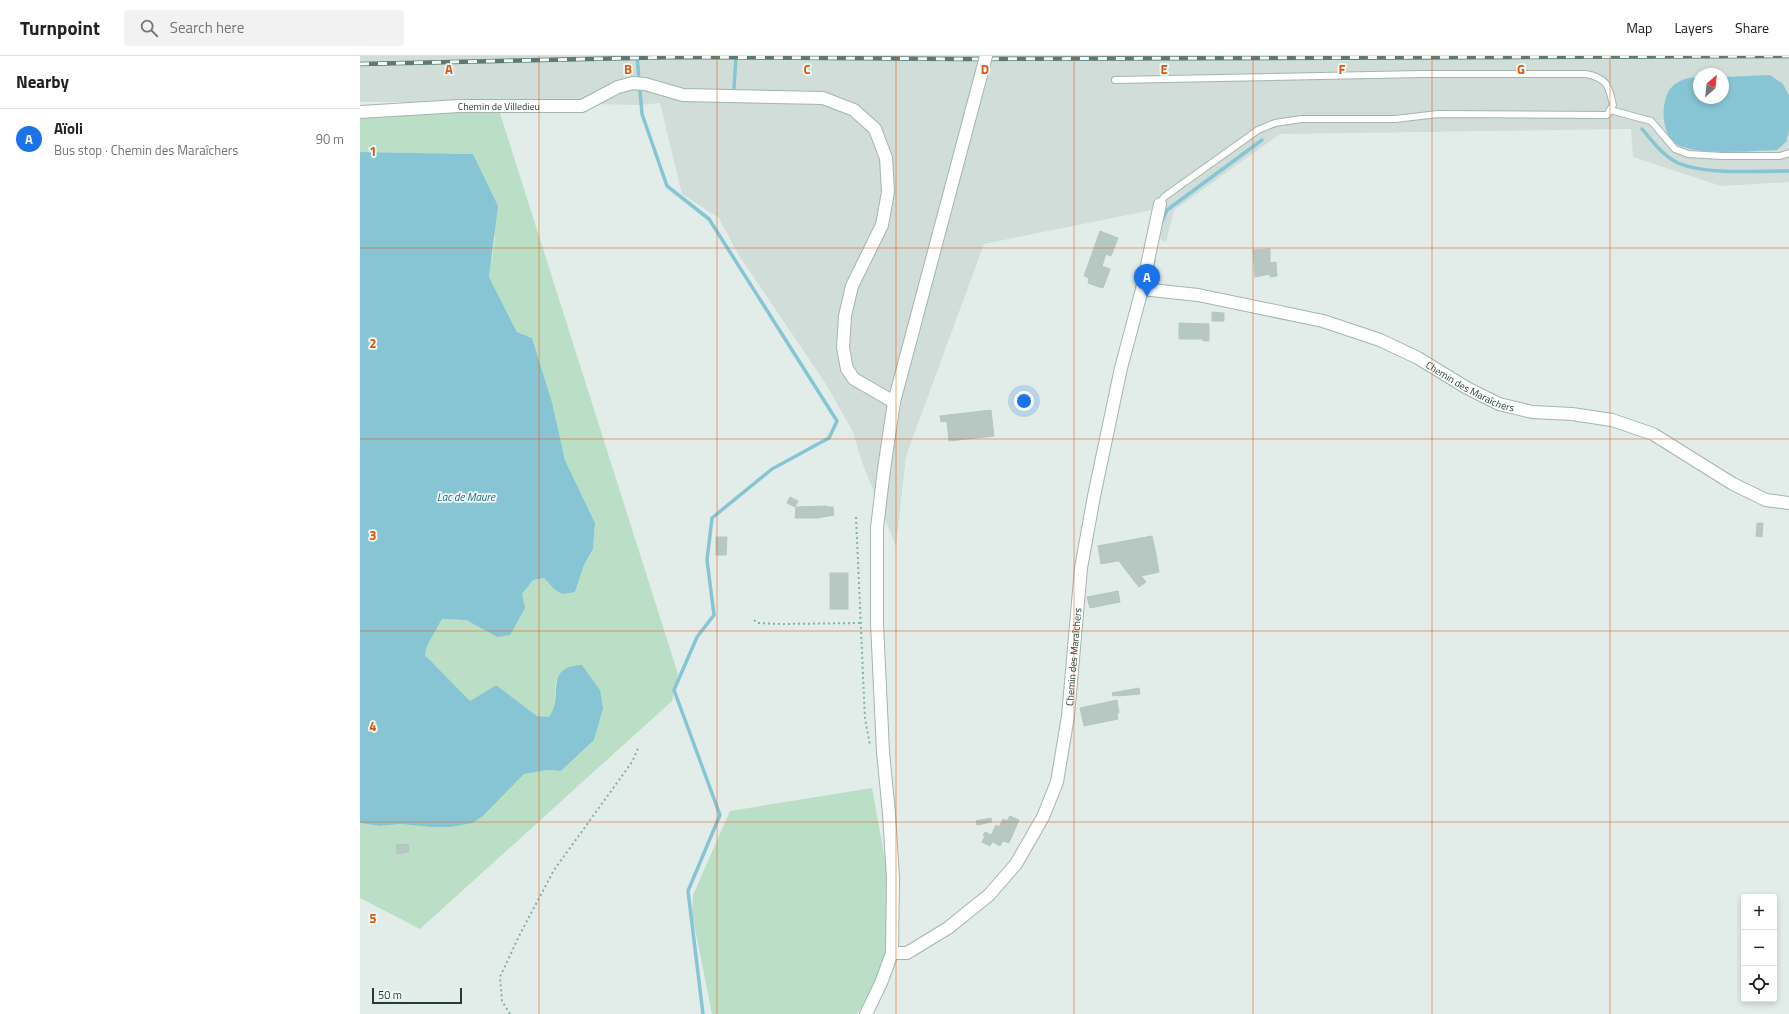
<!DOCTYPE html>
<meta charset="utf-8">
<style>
:root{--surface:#fff;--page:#f2f2f2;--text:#202124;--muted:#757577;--line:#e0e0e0;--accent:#1a73e8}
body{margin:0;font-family:"Titillium Web",sans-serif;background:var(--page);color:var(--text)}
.controls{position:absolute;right:12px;bottom:12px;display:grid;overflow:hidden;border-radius:4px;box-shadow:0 2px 6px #0003}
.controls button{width:36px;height:36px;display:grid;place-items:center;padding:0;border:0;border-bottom:1px solid var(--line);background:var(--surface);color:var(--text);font:20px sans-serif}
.compass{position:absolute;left:1333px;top:12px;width:36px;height:36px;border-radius:50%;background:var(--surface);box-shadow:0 2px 6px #0003;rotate:27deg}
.scale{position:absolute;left:12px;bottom:10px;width:90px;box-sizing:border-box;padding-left:4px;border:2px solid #213f38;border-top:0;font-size:11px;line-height:14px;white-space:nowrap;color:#213f38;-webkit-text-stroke:3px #f3f9f6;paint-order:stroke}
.you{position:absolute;left:664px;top:345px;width:14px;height:14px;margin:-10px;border:3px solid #fff;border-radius:50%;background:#1a73e8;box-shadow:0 0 0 6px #1a73e833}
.badge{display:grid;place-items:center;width:26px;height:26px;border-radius:50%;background:var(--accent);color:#fff;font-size:13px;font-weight:700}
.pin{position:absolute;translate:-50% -33px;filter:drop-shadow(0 1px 2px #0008)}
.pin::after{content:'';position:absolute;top:21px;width:14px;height:12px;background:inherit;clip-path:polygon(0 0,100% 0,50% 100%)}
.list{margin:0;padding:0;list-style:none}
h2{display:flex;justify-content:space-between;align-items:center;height:52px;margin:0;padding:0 16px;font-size:17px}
h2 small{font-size:13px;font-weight:400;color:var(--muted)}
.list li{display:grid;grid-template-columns:26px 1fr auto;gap:12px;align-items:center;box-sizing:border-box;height:60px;padding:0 16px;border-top:1px solid var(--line)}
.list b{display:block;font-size:15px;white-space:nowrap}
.list p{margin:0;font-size:13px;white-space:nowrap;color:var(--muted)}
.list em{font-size:13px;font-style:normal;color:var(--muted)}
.icon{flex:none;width:22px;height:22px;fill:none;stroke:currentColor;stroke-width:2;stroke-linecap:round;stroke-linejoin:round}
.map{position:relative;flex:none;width:1429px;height:958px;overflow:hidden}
header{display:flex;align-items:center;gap:24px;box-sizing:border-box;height:56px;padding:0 20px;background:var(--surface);border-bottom:1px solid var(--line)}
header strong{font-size:19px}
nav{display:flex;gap:22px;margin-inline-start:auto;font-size:14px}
.search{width:280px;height:36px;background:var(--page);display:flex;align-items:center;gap:10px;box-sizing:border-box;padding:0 14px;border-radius:4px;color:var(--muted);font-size:15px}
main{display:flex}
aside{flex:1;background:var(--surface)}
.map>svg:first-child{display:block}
.built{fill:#d0ddd8;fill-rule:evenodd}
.green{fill:#badfc6}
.water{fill:#88c5d4}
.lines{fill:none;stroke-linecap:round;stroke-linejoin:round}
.stream{stroke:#88c5d4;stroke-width:3.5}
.building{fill:#b7c8c2;stroke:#b4c7c0}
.service-casing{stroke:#a4b5b0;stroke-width:8}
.minor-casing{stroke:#a4b5b0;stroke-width:14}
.tertiary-casing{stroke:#a4b5b0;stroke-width:14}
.path{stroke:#82b2a5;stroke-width:2;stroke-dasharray:2 3;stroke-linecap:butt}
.service{stroke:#fff;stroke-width:6}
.minor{stroke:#fff;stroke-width:12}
.tertiary{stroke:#fff;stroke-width:12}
.rail-casing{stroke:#5c7a73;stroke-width:4.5}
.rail{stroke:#f3f9f6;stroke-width:3;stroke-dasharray:9;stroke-linecap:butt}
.tertiary-bridge-casing{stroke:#a4b5b0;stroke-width:14;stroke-linecap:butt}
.tertiary-bridge{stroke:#fff;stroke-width:12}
.grid{fill:none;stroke:#de580e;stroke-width:1;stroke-opacity:0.55}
.labels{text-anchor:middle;stroke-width:3.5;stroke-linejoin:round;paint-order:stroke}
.street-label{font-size:10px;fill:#213f38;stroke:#f3f9f6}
.water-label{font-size:11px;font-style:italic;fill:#19697e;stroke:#f3f9f6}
.grid-label{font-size:13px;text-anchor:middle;font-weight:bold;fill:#de580e;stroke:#f3f9f6;stroke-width:3.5;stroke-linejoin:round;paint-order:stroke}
</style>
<header>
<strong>Turnpoint</strong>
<div class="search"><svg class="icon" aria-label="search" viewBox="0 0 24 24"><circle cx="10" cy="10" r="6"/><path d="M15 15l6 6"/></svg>Search here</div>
<nav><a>Map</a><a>Layers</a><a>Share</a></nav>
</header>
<main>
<aside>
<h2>Nearby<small></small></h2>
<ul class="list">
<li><span class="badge">A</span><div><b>Aïoli</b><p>Bus stop · Chemin des Maraîchers</p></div><em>90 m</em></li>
</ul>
</aside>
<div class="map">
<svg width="1429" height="958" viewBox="0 0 1429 958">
<rect width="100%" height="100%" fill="#e2ede9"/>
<path class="built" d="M0,0H1429V126L1361,130L1273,101L1271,73L920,78L814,154L806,186L798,182L792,154L624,188L546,400L536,490L503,409L493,376L466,328L378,198L359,162L322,138L300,47L280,49L146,46H0ZM1339,18H1363V42H1339Z"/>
<g class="green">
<path d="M138,51L318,618L312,645L60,873L0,842V767L19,770L41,768L91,771L123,760L164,718L188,714L201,715L234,684L196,624L194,654L189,661L177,660L136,629L110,645L65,599L67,590L82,563L106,564L137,581L162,538L173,524L184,522L194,533L215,536L224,509L233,493L235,467L205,404L192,346L172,282L157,276L129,221L135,182L113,98L0,96V61Z"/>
<path d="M512,732L529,826L528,895L517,925L497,958H352L332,858L333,839L370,755Z"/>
</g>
<g class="water">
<path d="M1410,19L1423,28L1429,40V74L1426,86L1417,94C1392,95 1336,100 1316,88C1301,78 1300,45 1311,32C1317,24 1330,21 1339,21V42H1363V21Z"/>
<path d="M0,96L113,98L138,150L129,221L157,276L172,282L192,346L205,404L235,467L233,493L224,509L215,536L202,538L194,533L184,522L173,524L162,538L165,552L150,579L137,581L106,564L82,563L67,590L65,599L110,645L136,629L177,660L189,661C205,641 182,611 222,609L240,634L243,652L234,684L201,715L188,714L164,718L123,760L112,767L91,771H72L41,768L19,770L0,767Z"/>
</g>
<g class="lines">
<g class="stream">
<path d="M277,0L282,58L307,130L349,163L477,365L469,382L412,413L352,462L347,504L354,559L337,581L314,634L360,759L328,835L343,958"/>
<path d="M374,32L376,0"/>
<path d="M1282,73C1292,85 1303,100 1318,107C1345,119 1398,115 1429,115"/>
<path d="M801,167L807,154L902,84"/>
<path d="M790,227L794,204"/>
</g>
</g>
<g class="building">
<path d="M740,175L758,182L751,200L743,197L738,212L749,216L745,227L738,224L736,230L728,227L729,222L724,220Z"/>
<path d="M910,193V207L916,206L917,220L910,221V218L895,221L893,194Z"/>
<path d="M743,197L746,198L742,210L750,213L749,216L738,212Z"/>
<path d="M738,224L745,227L743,232L736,230Z"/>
<path d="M852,256L864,257V265H852Z"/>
<path d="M819,267L849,268V285H843V283H829V278H819Z"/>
<rect x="819" y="278" width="10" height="5"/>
<path d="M631,354L634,380L589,385L587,365L581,366L580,360Z"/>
<path d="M430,441L438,445L435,451L427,447Z"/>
<path d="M467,450V451H473L474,459L458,462H435L436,451Z"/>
<path d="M1397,467H1403L1402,481L1396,480Z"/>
<path d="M792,480L796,498L741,508L738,490Z"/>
<path d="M356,481H367L366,499H356Z"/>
<path d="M796,498L799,516L781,520L775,512L768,517L759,505Z"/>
<path d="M775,512L786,526L779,531L768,517Z"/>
<rect x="470" y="517" width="18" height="36"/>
<path d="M758,535L760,546L730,552L727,541Z"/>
<path d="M779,632L780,638L758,640V639L753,640L752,637Z"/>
<path d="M757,644L759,657H757L758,663L724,670L720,652Z"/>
<path d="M650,760L659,764L649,787L643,785L640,790L629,784L636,769L639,771L643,763L647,765Z"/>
<path d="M631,762L632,766L617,769L616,765Z"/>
<path d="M625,776L631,779L629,784L632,786L630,790L622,786L625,780L623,779Z"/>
<path d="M48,788L49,796L37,798L36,789Z"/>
</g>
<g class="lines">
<defs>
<g id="service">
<path d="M755,24L1062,18H1226C1247,22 1249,30 1253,49L1247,59L1078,58L1035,63H941L915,67L898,74L804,141L800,148"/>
<path d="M1250,54L1291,65L1315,93L1328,98L1362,100H1420L1429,97"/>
</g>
<g id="minor">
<path id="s1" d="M0,56L99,50H222L258,31L273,27L285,28L323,39L463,42L494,54L515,73L526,102L528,136L522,169L492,230L485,260L483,292L487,313L494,323L534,346"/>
<path id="s2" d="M782,233L838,239L963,265L1020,284L1058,302L1107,332L1139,348L1172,356L1212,358L1252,364L1293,378L1373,428L1406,444L1429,447"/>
<path id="s3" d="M532,897H547L588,872L629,839L656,808L683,761L697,726L708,660L721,512L734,440L761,312L782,233L800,148"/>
</g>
<path id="tertiary" d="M506,958L521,927L532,897L533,822L529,757L523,696L517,567V472L524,413L534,346L620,23"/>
</defs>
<use href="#service" class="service-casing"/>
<use href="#minor" class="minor-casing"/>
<use href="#tertiary" class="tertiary-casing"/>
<g class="path">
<path d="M496,461L505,663L510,689"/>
<path d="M394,564L398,567L421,568L501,567"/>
<path d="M150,958L142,945L140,921L159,880L194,814L272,706L279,690"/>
</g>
<use href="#service" class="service"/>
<use href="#minor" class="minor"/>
<use href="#tertiary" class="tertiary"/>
<defs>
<path id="rail" d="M0,8L319,1L602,3L1429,0"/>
</defs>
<use href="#rail" class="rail-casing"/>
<use href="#rail" class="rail"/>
<defs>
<path id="tertiary-bridge" d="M620,23L626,0"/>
</defs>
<use href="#tertiary-bridge" class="tertiary-bridge-casing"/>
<use href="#tertiary-bridge" class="tertiary-bridge"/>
</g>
<path class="grid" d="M179,0V958M357,0V958M536,0V958M714,0V958M893,0V958M1072,0V958M1250,0V958M0,192H1429M0,383H1429M0,575H1429M0,766H1429"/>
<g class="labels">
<g class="street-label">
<text dy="4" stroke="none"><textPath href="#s1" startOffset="139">Chemin de Villedieu</textPath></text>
<text dy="4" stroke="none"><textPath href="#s2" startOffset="346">Chemin des Maraîchers</textPath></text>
<text dy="4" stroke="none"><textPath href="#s3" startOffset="375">Chemin des Maraîchers</textPath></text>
</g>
<g class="water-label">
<text x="106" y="445">Lac de Maure</text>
</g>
</g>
<g class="grid-label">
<text x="89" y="18">A</text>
<text x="268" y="18">B</text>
<text x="447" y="18">C</text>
<text x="625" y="18">D</text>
<text x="804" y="18">E</text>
<text x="982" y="18">F</text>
<text x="1161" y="18">G</text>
<text x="13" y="100">1</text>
<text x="13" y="292">2</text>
<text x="13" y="484">3</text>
<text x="13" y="675">4</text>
<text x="13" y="867">5</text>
</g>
</svg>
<div class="controls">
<button>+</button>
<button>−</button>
<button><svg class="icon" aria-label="locate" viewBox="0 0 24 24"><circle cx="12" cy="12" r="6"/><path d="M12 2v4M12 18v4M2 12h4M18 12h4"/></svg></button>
</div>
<svg class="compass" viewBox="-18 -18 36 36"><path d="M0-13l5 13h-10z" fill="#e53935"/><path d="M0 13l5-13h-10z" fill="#757577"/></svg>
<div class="scale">50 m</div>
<div class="you"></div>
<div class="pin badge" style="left:787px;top:241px">A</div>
</div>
</main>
